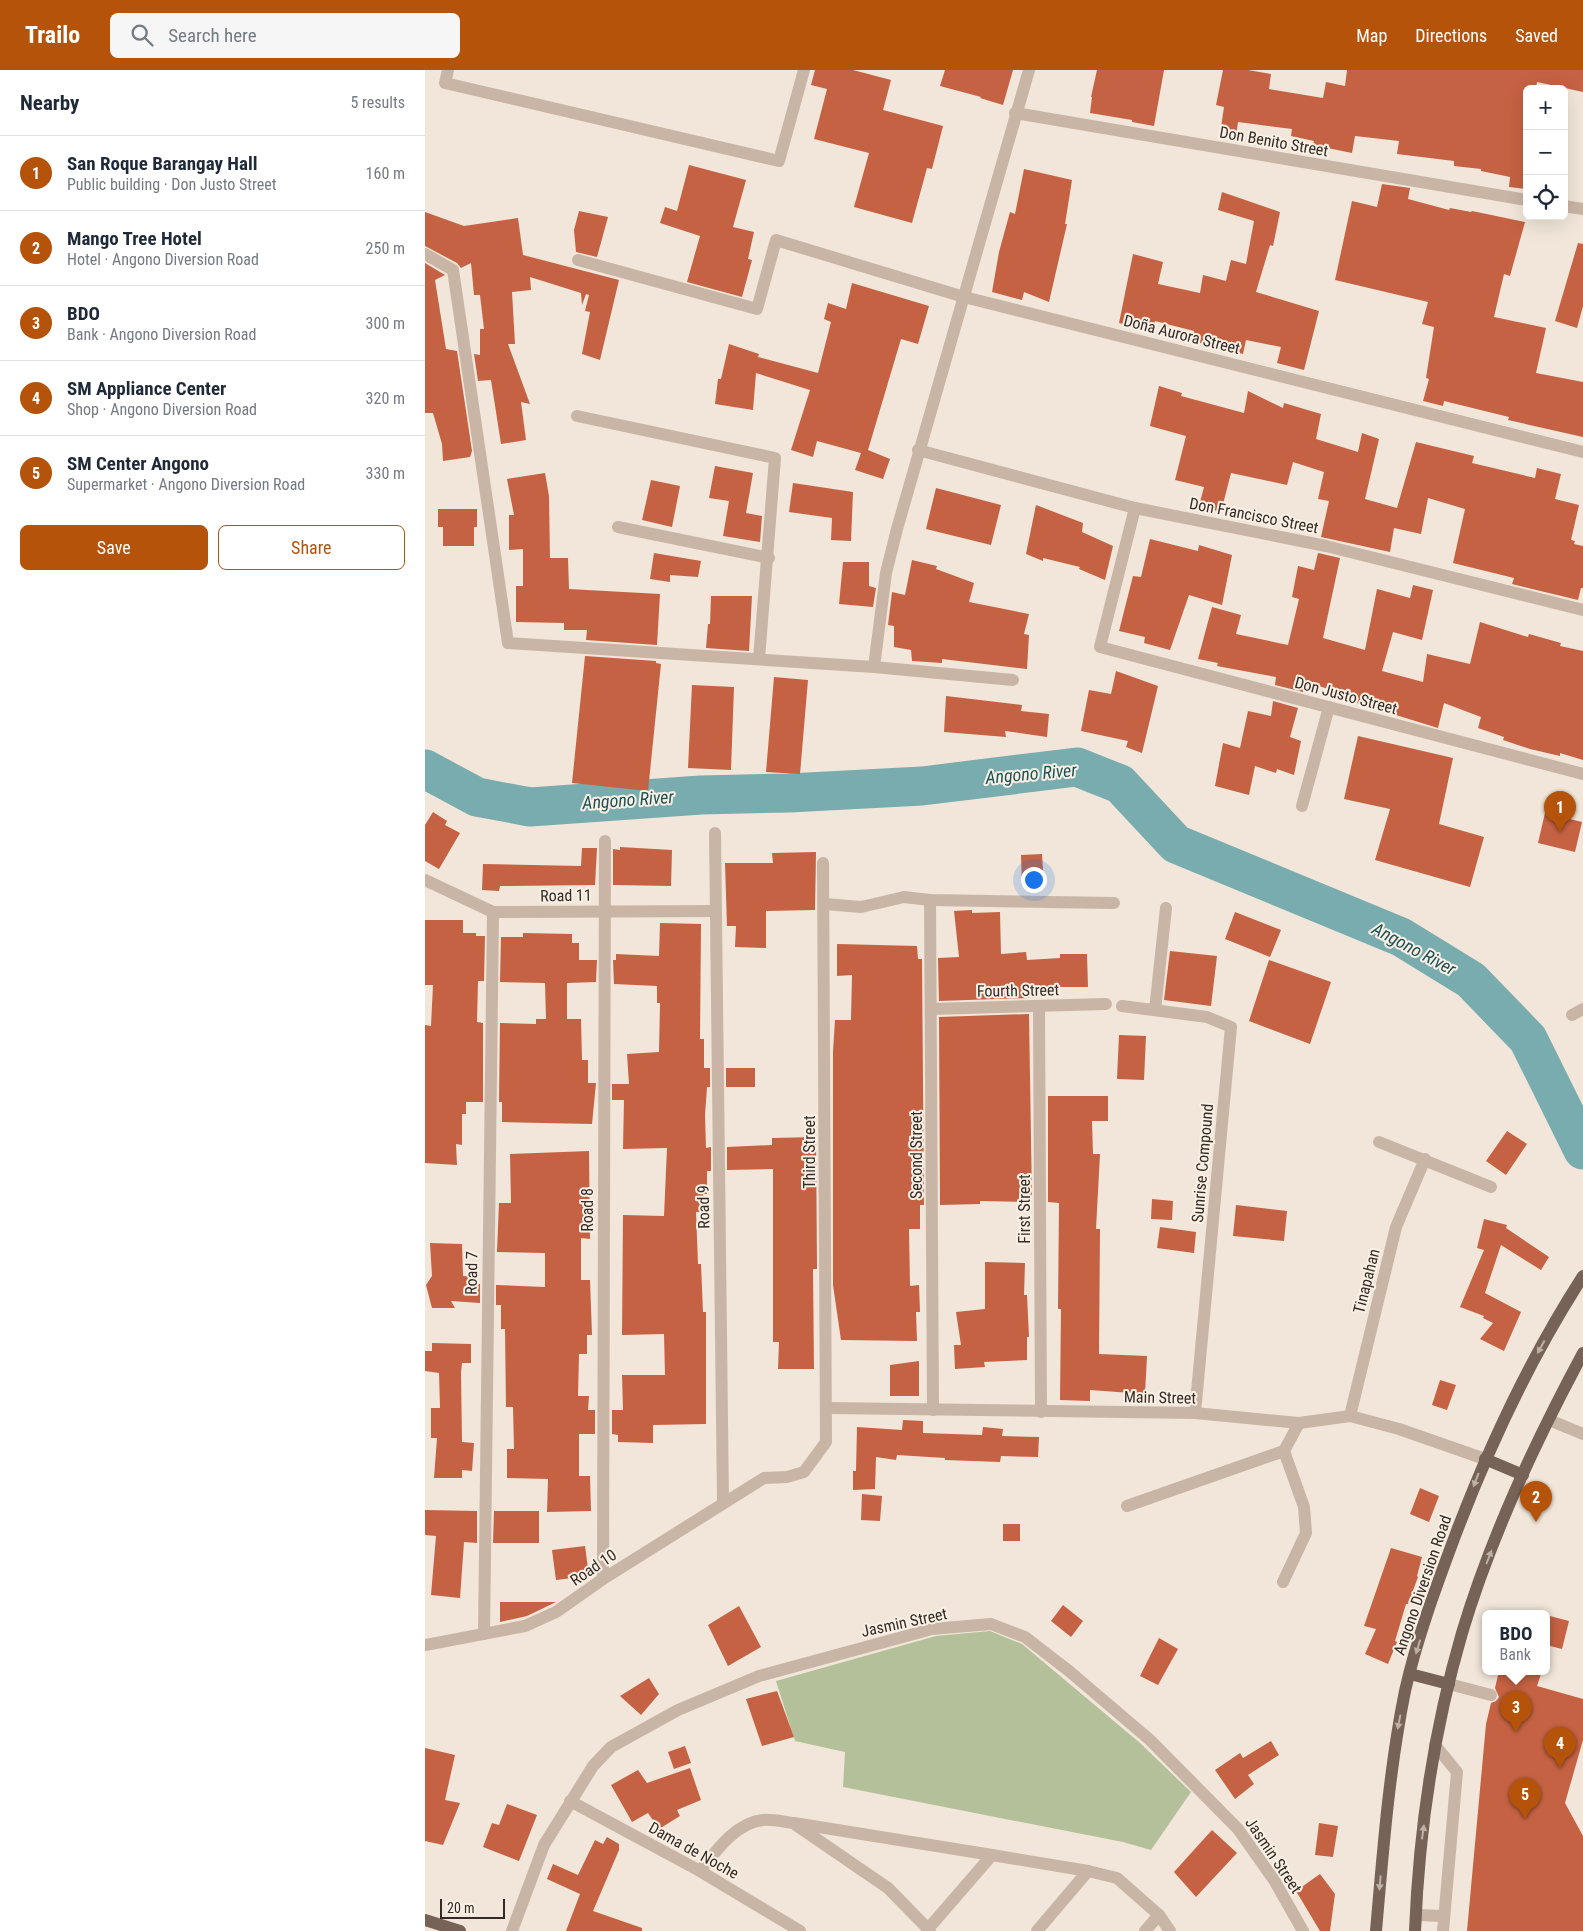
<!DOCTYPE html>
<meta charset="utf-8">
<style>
:root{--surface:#fff;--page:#f6f6f7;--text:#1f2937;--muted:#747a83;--line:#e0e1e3;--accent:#b45309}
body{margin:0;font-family:"Roboto Condensed",sans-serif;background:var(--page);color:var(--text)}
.controls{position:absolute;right:15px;top:15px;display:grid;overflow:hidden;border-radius:8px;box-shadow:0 5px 20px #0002}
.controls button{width:45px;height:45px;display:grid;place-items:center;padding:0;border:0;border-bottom:1px solid var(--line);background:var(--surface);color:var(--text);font:25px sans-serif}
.scale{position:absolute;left:15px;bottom:12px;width:65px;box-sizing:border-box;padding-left:5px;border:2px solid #342b26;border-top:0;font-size:14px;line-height:18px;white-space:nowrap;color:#342b26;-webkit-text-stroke:4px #f9f0e5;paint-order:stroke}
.you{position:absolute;left:608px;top:809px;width:18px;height:18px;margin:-12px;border:4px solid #fff;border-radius:50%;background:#1a73e8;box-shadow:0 0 0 8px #1a73e833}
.badge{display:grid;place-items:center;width:32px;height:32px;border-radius:50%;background:var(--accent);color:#fff;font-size:16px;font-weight:700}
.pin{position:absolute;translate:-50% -41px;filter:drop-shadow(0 1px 2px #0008)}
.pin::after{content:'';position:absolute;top:26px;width:18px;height:15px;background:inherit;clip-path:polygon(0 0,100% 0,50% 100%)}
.popup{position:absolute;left:1057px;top:1540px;width:68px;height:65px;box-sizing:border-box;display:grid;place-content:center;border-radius:8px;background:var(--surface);filter:drop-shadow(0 1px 4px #0005);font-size:16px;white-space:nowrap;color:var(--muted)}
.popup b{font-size:19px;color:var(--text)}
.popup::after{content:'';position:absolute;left:50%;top:100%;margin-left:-10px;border:10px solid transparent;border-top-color:var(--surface)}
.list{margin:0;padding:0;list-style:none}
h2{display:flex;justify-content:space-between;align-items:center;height:65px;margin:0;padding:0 20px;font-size:21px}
h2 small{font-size:16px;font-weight:400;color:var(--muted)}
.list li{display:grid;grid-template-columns:32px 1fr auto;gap:15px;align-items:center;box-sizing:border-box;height:75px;padding:0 20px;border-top:1px solid var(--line)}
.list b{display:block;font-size:19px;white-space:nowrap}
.list p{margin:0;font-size:16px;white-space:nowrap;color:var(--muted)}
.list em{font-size:16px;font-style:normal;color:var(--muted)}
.actions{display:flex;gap:10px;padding:15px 20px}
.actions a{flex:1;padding:11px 0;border:1px solid var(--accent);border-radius:8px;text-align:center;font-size:18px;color:var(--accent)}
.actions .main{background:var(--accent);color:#fff}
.icon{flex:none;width:28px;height:28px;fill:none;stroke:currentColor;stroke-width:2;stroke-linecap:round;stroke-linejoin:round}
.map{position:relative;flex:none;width:1158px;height:1861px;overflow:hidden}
header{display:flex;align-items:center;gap:30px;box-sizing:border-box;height:70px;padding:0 25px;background:var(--accent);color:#fff}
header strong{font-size:24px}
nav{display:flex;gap:28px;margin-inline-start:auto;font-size:18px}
.search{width:350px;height:45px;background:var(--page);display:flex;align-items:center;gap:12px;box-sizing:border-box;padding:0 18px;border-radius:8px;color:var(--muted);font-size:19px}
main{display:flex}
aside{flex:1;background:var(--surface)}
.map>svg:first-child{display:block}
.green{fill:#b3c099}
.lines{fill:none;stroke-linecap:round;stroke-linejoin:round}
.river{stroke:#78acae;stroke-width:39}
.building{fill:#c56243}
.minor{stroke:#c9b5a5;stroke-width:12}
.major{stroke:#766257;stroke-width:12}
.oneway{fill:#beb0a5}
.labels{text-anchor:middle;stroke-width:4;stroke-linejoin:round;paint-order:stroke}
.street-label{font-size:16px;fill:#342b26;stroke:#f9f0e5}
.water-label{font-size:18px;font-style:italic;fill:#1d5255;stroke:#f9f0e5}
</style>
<header>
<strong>Trailo</strong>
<div class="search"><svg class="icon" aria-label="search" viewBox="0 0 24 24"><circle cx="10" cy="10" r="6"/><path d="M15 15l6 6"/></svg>Search here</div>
<nav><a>Map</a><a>Directions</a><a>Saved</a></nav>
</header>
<main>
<aside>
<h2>Nearby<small>5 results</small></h2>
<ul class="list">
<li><span class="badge">1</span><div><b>San Roque Barangay Hall</b><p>Public building · Don Justo Street</p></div><em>160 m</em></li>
<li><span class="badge">2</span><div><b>Mango Tree Hotel</b><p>Hotel · Angono Diversion Road</p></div><em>250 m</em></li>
<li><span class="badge">3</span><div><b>BDO</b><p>Bank · Angono Diversion Road</p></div><em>300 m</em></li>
<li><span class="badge">4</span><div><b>SM Appliance Center</b><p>Shop · Angono Diversion Road</p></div><em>320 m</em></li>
<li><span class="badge">5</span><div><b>SM Center Angono</b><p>Supermarket · Angono Diversion Road</p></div><em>330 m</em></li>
</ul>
<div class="actions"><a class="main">Save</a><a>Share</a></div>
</aside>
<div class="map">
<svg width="1158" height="1861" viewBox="0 0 1158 1861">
<rect width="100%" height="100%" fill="#f1e6d9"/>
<path class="green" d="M565,1561L597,1574L715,1673L766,1722L726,1780L698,1772L418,1717L420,1682L370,1671L351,1611L511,1566Z"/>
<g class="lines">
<path class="river" d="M0,699L52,727L105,737L276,725L364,723L497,716L652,697L695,714L751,774L976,867L1046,910L1103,969L1158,1080"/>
</g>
<g class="building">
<path d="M390,0H428L466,10L458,40L518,56L507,99L502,98L487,153L429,137L444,83L389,69L402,19L386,15Z"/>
<path d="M520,0H588L578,35L555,28L556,27L515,16Z"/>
<path d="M672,0H739L729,56L707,52V50L665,43L667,27H666Z"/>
<path d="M798,0H823L846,4L844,19L898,28L901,12L920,16L922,0H1158V22L1112,12L1111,19H1102V119L1084,117L1085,107L1056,101V99L1029,96V91L972,84L974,71L930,66L927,83L888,75L889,71L866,66L867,59L813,52L811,67L795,64L799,37L791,35Z"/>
<path d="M264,95L321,110L308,157L329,162L323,189L327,190L317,227L262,212L275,166L235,153L240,137L252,141Z"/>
<path d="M599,99L647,110L640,154H642L624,232L599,222L597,230L567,222L574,182L585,142L590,144Z"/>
<path d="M957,114L985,118L983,129L1024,140L1025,138L1046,142L1047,141L1100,152L1085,206L1079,204L1069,247L1121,258L1111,303L1158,312V367L1083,350L1084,347L1019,331L1018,336L998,331L1004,309L1001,308L1009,257L997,254L1003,232L910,210L927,131L952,137Z"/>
<path d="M797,122L855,142L848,176L845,175L831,222L894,241L879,300L852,293L856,277L821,270L818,284L768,271L769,261L730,251L728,261L694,253L708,184L738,192L733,214L775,223L778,205L801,211L806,190L821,194L829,151L793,140Z"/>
<path d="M154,141L183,147L172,187L151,182L149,160Z"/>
<path d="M0,142L39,156L93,148L98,185L194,210L175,290L157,284L165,242L160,241L164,225L161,224L157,235L156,223L105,207L106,220L87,222L90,274H83L105,334L96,332L101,370L76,374L66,310L53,311L49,284L55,285V259H59L55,225H49L46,193L36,198L32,193L0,176Z"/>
<path d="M1153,173L1158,174V236L1152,258L1130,251Z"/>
<path d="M0,193L20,205L10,210L21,279L32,281L47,381L45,387L18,391L17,374L8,343H0Z"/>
<path d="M427,213L504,236L493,274L476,269L443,380L465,389L458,409L430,400L436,383L392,371L388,387L366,380L385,320L331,303L328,340L290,334L293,309H296L304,274L334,284L333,287L393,303L406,252L399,249L403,233L421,239Z"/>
<path d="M734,316L757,323L756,326L819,343L823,321L858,338L859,333L896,344L891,369L933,382L937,363L954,369L940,429L972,438L991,372L1049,386L1047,393L1110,408L1112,398L1136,404L1130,429L1154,435L1146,470L1150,471L1149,474L1158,476V518H1156L1153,530L1087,514L1089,508L1028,493L1040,439L1003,428L996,464L969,458L965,482L896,467L904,431L893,429L899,402L868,392L862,415L806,403L796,442L774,436L779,417L750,410L761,366L725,356Z"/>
<path d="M290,396L328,403L321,443L337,446L335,472L298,466L304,431L284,428Z"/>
<path d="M120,403L124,426L125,488H143L144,519L235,524L232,575L161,570L162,560H139V553L91,552V516H98V479L84,480V445H89L82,409Z"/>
<path d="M226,410L255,416L247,457L217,450Z"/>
<path d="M368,413L428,422L426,471L406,470L407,448L364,442Z"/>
<path d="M511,418L576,435L566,475L501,459Z"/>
<path d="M611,435L658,453L657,462L688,476L680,510L654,499L655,497L618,488V491L601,484Z"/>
<path d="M13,439H52V457H49V476H18V457H13Z"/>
<path d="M725,469L773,481L774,475L807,485L797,535L764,525L745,580L719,573L720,567L694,561L708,506L716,507Z"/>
<path d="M229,483L276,491L273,507L245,505V512L225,509Z"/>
<path d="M893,483L915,488L898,568L940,580L952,519L985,528L988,515L1008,520L997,570L968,562L957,601L998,612L1002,584L1045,594L1055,552L1103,567L1104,564L1136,573L1135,576L1158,581V690L1135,683V686L1105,679L1078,670L1079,667L1053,658L1056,647L1019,633L1013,658L932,633L934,628L880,612L878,622L850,615L851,607L792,596L793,593L773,589L787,537L816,545L811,564L863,575L874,529L867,527L873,496L889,500Z"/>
<path d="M487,490L512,496L511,499L549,513L544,532L604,544L599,564L604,565L602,599L517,589V593L487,591L486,580L469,577V556L463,555L467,522L480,525Z"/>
<path d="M418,492H444V516L451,518L448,537L414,534Z"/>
<path d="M286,526H327L324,581L281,578L283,554H285Z"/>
<path d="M160,586L231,591V593L236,594L223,721L147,713Z"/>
<path d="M691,601L733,616L717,683L701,677L703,671L656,661L664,620L686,624Z"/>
<path d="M349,607L383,610L375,704L341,702Z"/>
<path d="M267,615L309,617L306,700L263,698Z"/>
<path d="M521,626L597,635L596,641L624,644L622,667L580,661L581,667L519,662Z"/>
<path d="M848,631L873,638L865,667L876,671L869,705L852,699L851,703L830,696L824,725L790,716L798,673L815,678L823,641L846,646Z"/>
<path d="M933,666L1028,688L1014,754L1059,767L1045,817L950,790L965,739L919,729Z"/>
<path d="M8,742L22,751L20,755L35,763L14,799L0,791V755Z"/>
<path d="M1120,743L1157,752L1150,782L1113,773Z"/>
<path d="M195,777L247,780L246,816L188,815V779L195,780Z"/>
<path d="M157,778H172L170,815L75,816L74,821L57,820L58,794L156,796Z"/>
<path d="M391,782L390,840L341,841V878L310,877L311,856H302L300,793H348L347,783Z"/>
<path d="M617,784L619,815L597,816L596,785Z"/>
<path d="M547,840V843L575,842L576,884L601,882L602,890L635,888V884H662L663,917H633V920L604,922V928L514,931L513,888L534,887L529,841Z"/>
<path d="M810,842L856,860L845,887L800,869Z"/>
<path d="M0,850H38V863H51V866H60L59,911H53L52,952L58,953V1032H41V1044H37V1075L31,1074L32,1095L0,1093V955L6,956L8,915H0Z"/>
<path d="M235,853L276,854L275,969H279V998H285V1017H282L280,1045L281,1078L286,1077V1101H282V1124H278V1142H271L273,1194H276L278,1242H281V1354L228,1355V1373L193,1372V1365L187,1364V1340H198L197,1305H240L239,1264L197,1265L198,1145L239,1146L242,1078L198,1079L199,1030H187V1014H204L202,984L234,982L235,933H232V916L189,914L188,890H191V884L234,886Z"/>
<path d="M98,863L147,864V873H154V890H172L171,912L142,913V949H156L157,990H163V1013H171L167,1054L77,1052V1032H74L75,953L111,954V949H121L120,913L75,912L76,867H98Z"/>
<path d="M412,874L492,876L493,889H497L499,1135H495V1159H484L485,1216L494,1215L495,1242H491L492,1271L416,1270L408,1215V982L410,950H426L427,905L412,906Z"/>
<path d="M745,881L792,886L786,936L739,930Z"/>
<path d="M844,890L906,912L885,974L824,951Z"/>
<path d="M604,944L607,1132L555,1131V1134L515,1135L514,947Z"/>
<path d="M694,965L721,966L719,1010L692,1009Z"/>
<rect x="301" y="998" width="29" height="19"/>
<path d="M623,1026H683V1051H667L668,1084H675L671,1159H675L674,1284L722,1286L720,1324L665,1320V1331L635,1330L636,1239H633L634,1133L623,1132Z"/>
<path d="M1082,1061L1102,1074L1081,1105L1061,1091Z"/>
<path d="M391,1067L392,1199H388L389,1299H353L354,1272H348V1099L302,1100V1077L347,1075V1068Z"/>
<path d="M164,1081L165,1169L156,1168V1210H165L167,1265H162V1284H154L153,1326H164L163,1340H170V1364H154V1406H165L166,1441L122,1442L123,1409L82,1408V1379H89L88,1337H81L80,1259H76V1235H71V1215L120,1217V1183L72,1182L74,1133H86L85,1084Z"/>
<path d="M727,1129L748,1131L747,1150L726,1149Z"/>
<path d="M811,1135L862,1141L859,1171L808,1166Z"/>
<path d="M1059,1149L1082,1155L1081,1158L1124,1187L1116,1200L1076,1175L1060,1223L1096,1242L1079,1281L1055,1269L1068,1253L1058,1248L1059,1246L1035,1237L1059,1180L1052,1178Z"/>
<path d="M735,1157L771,1162L769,1183L732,1178Z"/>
<path d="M5,1173L37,1174L38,1206L51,1207L50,1214H55V1233L26,1231L30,1238H7L1,1215L7,1206Z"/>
<path d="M560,1192L600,1193L599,1225H602L604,1267H602V1290L559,1292L560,1297L530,1299L529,1275H536L531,1242L560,1239Z"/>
<path d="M7,1273L46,1274V1293H37L36,1303L37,1372L49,1373L47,1401L37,1400V1408H9L12,1368H6V1338H15L14,1303L0,1301V1281H7Z"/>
<path d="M494,1291V1326H465V1295Z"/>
<path d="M1015,1310L1031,1315L1022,1340L1007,1335Z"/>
<path d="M478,1350L498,1351V1363L557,1365L558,1357L578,1359L577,1366L614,1367L613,1387L576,1386L575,1392L520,1390V1388L472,1385L471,1390L451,1387L450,1419L428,1420V1401H431L432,1357L477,1360Z"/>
<path d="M995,1418L1014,1426L1004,1452L985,1444Z"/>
<path d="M437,1424L457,1426L455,1451L436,1450Z"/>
<path d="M0,1440L52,1441V1473L39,1472L35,1528L6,1525L11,1466L0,1465Z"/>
<path d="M69,1441H114V1473H68Z"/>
<rect x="578" y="1454" width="17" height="17"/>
<path d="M160,1476L164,1506L131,1510L127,1480Z"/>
<path d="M966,1478L997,1487L992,1506L993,1507L983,1534H981L970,1571L972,1572L963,1594L940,1584L951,1559L939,1556Z"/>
<path d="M75,1532H131L102,1546L75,1552Z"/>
<path d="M638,1535L658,1551L646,1567L626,1551Z"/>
<path d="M314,1536L336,1577L303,1596L283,1555Z"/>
<path d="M1121,1545L1144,1551L1137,1579L1121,1575Z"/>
<path d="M734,1568L753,1579L733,1615L715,1606Z"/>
<path d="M1074,1601H1117L1112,1616L1158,1629V1670L1140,1733L1158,1766V1861H1042L1061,1654L1066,1633L1071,1631L1074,1627L1070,1618Z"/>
<path d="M224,1608L234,1624L216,1645L195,1626Z"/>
<path d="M352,1621L369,1667L337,1676L321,1629Z"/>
<path d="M846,1671L854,1685L823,1705L829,1714L810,1729L790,1700L815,1683L818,1688Z"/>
<path d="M260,1676L266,1693L249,1699L243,1682Z"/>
<path d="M0,1678L30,1685L20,1730L35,1733L18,1775L0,1771Z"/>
<path d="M265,1698L276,1730L252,1740L255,1746L234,1759L223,1743L207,1752L186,1715L213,1700L222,1713Z"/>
<path d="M82,1734L112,1745L94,1791L58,1777L67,1753L74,1755Z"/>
<path d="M894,1753L913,1756L908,1787L890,1785Z"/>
<path d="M787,1760L812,1783L771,1827L749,1802Z"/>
<path d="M182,1767L194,1774V1780L168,1841L217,1858V1861H141L155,1824L122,1809L128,1794L153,1805L170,1770L178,1774Z"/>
<path d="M895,1804L910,1824L905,1861H895L871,1821Z"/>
</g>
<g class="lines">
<g class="minor">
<path d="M23,0L20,13L354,91L379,0"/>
<path d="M590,43L1102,130"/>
<path d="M1139,136L1158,139"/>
<path d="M0,184L28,200L83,573L449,597L588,610"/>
<path d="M153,190L332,239L351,170L539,227L1158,382"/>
<path d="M152,346L350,388L334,589"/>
<path d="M493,380L710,438L901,476L1158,540"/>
<path d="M710,438L675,577L1158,704"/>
<path d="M193,457L344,488"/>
<path d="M449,597L461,503L472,459L604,0"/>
<path d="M877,736L904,637"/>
<path d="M290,763L298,1432"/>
<path d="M0,810L68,842L290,841"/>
<path d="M505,830L508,1340"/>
<path d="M399,834L436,837L479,827L505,830L689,833"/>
<path d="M614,936L616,1342"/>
<path d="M697,936L782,947L806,957L770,1343"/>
<path d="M506,939L681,934"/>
<path d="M730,940L741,838"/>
<path d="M1147,945L1158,939"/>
<path d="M954,1072L1066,1117"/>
<path d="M401,1338L770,1343L874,1353L925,1346L974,1359L1060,1389"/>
<path d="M925,1346L971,1157L1000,1089"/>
<path d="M1124,1350L1158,1364"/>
<path d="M702,1436L859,1381L874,1353"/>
<path d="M178,1509L180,771"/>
<path d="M858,1512L881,1463L879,1437L859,1381"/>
<path d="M59,1564L68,842"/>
<path d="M0,1575L100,1556L131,1542L178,1509L339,1408L362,1407L379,1402L401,1372L398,793"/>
<path d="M1024,1614L1066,1625"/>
<path d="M1010,1675L1032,1702L1018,1861"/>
<path d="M145,1731L275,1801L375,1861"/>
<path d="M371,1755L463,1818L505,1861"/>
<path d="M275,1801C291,1781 310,1753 338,1750C348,1749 359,1752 369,1753L567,1785L663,1801L692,1808L734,1845L745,1861"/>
<path d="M991,1845L1018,1846"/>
<path d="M503,1859L567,1785"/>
<path d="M87,1861L119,1775L168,1696L186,1677L253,1640L334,1606L507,1559L566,1554L600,1567L644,1601L725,1670L813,1759L849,1810L878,1861"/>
<path d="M612,1861L663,1801"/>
<path d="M720,1861L734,1845"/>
</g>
<g class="major">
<path d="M1060,1389L1098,1405"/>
<path d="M985,1604L1024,1614"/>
<path d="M0,1850L35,1861"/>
<path d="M951,1861C958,1781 964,1700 980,1621C992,1568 1011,1517 1030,1466C1064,1376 1105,1288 1158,1206"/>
<path d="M990,1861C994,1761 1009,1659 1037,1563C1066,1466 1110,1372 1158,1283"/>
</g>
</g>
<defs><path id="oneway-solid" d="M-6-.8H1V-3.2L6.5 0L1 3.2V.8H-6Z" transform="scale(1.25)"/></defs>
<g class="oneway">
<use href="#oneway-solid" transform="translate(1116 1277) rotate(119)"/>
<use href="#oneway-solid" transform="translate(1051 1410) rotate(111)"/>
<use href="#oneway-solid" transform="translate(1064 1487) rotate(-69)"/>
<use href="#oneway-solid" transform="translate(993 1577) rotate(107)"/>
<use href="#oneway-solid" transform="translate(974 1652) rotate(101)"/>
<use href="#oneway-solid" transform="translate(998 1762) rotate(-82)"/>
<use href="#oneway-solid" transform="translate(955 1813) rotate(95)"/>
</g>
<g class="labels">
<g class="street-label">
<text transform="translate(849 71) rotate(10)" y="6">Don Benito Street</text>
<text transform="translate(757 264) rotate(14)" y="6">Doña Aurora Street</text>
<text transform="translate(829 445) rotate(11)" y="6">Don Francisco Street</text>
<text transform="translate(921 625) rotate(15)" y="6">Don Justo Street</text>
<text transform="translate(141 825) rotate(-1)" y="6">Road 11</text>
<text transform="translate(593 920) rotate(-1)" y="6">Fourth Street</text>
<text transform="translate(384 1082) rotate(-90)" y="6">Third Street</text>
<text transform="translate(491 1085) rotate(-90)" y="6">Second Street</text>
<text transform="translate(777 1093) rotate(-85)" y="6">Sunrise Compound</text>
<text transform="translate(278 1137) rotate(-91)" y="6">Road 9</text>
<text transform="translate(599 1139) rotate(-90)" y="6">First Street</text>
<text transform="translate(162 1140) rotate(-90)" y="6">Road 8</text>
<text transform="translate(46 1203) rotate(-89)" y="6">Road 7</text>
<text transform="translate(941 1211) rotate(-76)" y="6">Tinapahan</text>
<text transform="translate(735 1327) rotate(1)" y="6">Main Street</text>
<text transform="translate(168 1497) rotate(-34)" y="6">Road 10</text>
<text transform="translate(997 1515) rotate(-71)" y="6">Angono Diversion Road</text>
<text transform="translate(479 1552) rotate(-12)" y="6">Jasmin Street</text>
<text transform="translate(269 1780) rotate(29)" y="6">Dama de Noche</text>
<text transform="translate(849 1785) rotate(56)" y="6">Jasmin Street</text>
</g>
<g class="water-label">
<text transform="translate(606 704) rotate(-5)" y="6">Angono River</text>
<text transform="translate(203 730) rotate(-4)" y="6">Angono River</text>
<text transform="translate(989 879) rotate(28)" y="6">Angono River</text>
</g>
</g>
</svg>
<div class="controls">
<button>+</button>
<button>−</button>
<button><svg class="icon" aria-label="locate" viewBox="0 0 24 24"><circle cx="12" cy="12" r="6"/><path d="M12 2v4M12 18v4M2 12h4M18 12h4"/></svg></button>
</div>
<div class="scale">20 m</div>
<div class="you"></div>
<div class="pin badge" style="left:1135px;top:762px">1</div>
<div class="pin badge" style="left:1111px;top:1452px">2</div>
<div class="pin badge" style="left:1091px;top:1662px">3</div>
<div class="popup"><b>BDO</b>Bank</div>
<div class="pin badge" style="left:1135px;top:1698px">4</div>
<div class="pin badge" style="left:1100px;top:1749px">5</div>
</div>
</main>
